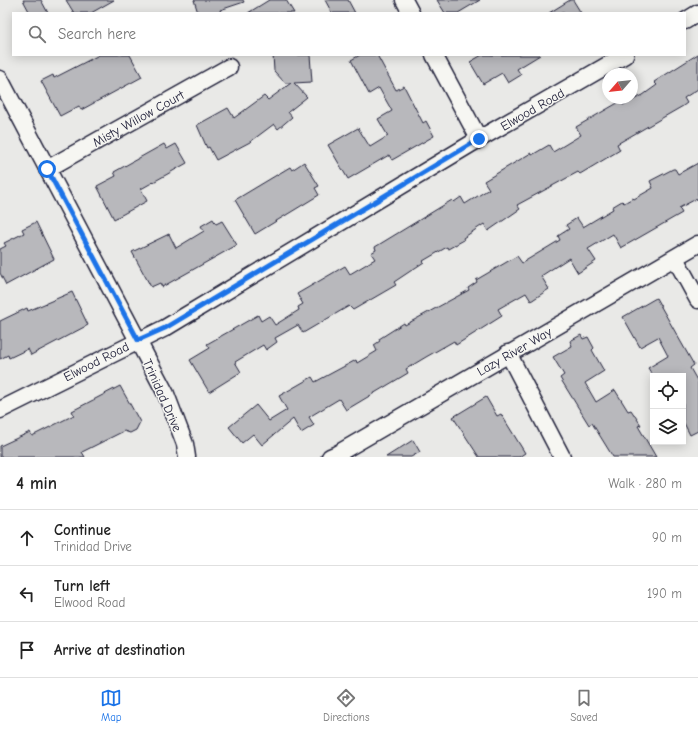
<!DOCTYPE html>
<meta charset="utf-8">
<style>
:root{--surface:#fff;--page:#f6f6f6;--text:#222;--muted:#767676;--line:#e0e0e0;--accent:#1a73e8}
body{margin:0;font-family:"Comic Neue",sans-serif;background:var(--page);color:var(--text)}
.controls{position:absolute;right:12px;bottom:12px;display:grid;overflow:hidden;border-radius:0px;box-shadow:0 2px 10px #0003}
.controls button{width:36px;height:36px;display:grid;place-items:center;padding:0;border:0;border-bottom:1px solid var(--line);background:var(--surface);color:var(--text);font:20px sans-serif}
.compass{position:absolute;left:602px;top:68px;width:36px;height:36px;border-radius:50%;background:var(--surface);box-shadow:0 2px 10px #0003;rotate:242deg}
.stop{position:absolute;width:12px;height:12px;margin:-9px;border:3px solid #1a73e8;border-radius:50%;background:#fff}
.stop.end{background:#1a73e8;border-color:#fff;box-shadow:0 1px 4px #0008}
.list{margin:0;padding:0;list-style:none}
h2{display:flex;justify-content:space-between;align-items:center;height:52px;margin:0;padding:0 16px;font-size:17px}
h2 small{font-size:13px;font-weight:400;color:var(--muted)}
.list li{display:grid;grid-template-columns:26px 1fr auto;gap:12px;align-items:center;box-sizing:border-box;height:56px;padding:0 16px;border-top:1px solid var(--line)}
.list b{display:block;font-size:15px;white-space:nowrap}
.list p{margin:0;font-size:13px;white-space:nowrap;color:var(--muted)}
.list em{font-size:13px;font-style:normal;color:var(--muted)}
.icon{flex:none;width:22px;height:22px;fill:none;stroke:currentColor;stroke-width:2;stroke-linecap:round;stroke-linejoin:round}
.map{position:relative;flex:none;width:698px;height:457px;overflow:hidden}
.search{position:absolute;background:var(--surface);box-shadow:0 2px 10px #0003;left:12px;right:12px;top:12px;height:44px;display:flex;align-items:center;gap:10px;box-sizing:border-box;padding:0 14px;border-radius:0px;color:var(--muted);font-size:15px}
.sheet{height:220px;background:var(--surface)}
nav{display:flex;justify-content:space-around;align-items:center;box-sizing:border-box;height:56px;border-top:1px solid var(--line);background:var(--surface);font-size:11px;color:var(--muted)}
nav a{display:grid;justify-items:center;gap:2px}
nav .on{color:var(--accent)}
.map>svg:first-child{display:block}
.building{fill:#b8b8bc;stroke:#22223b}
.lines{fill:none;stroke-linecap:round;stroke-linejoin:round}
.minor-casing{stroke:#22223b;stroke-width:19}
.minor{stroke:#f6f6f2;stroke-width:16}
.route{stroke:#1a73e8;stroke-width:5}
.labels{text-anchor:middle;stroke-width:3;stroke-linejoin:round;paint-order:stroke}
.street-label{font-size:13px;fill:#22223b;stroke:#f6f6f2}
</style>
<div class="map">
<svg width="698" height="457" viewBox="0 0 698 457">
<rect width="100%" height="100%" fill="#e9e9e7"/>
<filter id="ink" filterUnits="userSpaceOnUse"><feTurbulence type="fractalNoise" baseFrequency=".025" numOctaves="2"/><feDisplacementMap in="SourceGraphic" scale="8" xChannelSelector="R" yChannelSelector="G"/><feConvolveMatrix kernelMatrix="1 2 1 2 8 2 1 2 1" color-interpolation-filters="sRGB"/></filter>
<g filter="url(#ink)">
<g class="building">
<path d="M23,0H41L48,13H30Z"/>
<path d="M66,0H114L91,13H74Z"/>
<path d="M194,0H243L244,2L220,10L221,13H198Z"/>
<path d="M269,0H286L294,13H248Z"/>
<path d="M325,0H348L355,13H332Z"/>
<path d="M437,0H480L458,13H445Z"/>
<path d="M570,0H573L581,13H549Z"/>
<path d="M698,54V89L684,98L687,103L683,106L617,144L620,150L580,174L578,172L517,205L520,209L488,231L484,224L463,238L464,240L448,249L447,247L423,261L424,262L394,282L396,285L353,310L349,306L303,333L298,325L275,338L277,342L266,350L263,345L235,362L241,372L209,392L190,360L210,348L207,344L258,315L261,321L269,316L275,325L299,310L298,307L303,304L297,294L345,266L350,274L375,259L371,253L376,250L375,247L452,200L454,202L461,197L465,204L489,189L484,181L531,153L532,155L549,145L553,152L581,135L576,127L621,101L623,105L643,95L657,85L654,82Z"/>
<path d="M99,55H130L142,77L81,110L79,106L60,116L41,81L53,75L54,78Z"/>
<path d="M273,55H310L312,82L294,83L307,97L288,112L292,117L278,129L274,124L250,142L216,160L209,147L207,148L197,125L228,108L234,118L264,96L268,100L291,83H285L274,71Z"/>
<path d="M360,55H377L396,90L404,86L423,123L426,121L434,136L392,160L389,155L348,179L328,145L358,128L370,147L388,136L378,119L392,111L379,88L369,94L351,60Z"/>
<path d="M482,55H540L517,69L521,75L508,83L502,73L483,84L470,62Z"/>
<path d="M164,144L167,149L176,144L187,163L141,189L147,201L114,219L97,186L116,176L114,172Z"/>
<path d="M304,162L319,186L315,188L319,195L255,234L235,200L290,167L292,170Z"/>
<path d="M698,163V198L679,208L682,213L621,248L613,234L588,249L596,261L578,273L569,258L541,276L549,289L531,301L526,293L498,309L502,316L456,345L454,341L426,357L406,369L408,373L346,410L339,399L309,417L314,425L301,433L293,419L262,445L253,434L242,443L229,427L256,405L269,421L287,410L279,396L312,377L315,382L356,360L357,363L377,351L374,345L380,341L379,339L404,323L405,325L469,290L468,288L477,282L476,280L517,256L522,263L560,240L558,236L569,229L566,225L577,218L583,227L613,209L612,207L622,201L624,203L633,198L634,199L653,188L650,181L673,169H675L678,174Z"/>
<path d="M213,219L216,224L222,221L237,245L162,287L160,283L151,287L132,252L169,234L176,248L204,231L201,226Z"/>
<path d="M36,222L54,259L6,285L0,273V249L6,246L4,243L24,233L22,229Z"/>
<path d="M72,292L88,325L31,355L28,349L9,358L8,355L0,359V321L27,308L28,311Z"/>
<path d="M656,298L694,365L690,368L698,382V431L690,435L683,421V376H653L648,368L668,356L658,337L640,347L623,317Z"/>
<path d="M581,335L583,339L588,337L594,348L592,350L604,371L585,383L596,402L615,390L628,411L631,410L641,425L638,426L656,457H613L592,423L589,425L560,378L564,375L553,357L572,346L570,341Z"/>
<path d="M120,386L140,422L136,430L130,433L124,431L82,452L85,457H0V446L30,432L32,436L74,415L72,411Z"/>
<path d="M486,397L497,416L501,414L525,453L519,457H479L453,417Z"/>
<path d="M413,440L420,452L411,457H386Z"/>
</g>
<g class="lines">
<defs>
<g id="minor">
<path d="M404,0L411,13"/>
<path d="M685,21L698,13"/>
<path d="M434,55L479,139"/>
<path d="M0,79L166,394L185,444L187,457"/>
<path d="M47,169L229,67"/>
<path d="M675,258L698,300"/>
<path d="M508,353L562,457"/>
<path d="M0,410L165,328L479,139L625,55"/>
<path d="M330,457L337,454L698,244"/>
</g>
</defs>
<use href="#minor" class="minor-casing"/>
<use href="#minor" class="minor"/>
</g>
</g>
<g class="lines" filter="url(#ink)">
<path class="route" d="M47,169L138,340L165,328L479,139"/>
</g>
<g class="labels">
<g class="street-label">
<text transform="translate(532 109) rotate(-30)" y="5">Elwood Road</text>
<text transform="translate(138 118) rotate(-29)" y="5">Misty Willow Court</text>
<text transform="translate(514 351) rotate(-30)" y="5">Lazy River Way</text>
<text transform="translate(96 361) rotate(-27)" y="5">Elwood Road</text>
<text transform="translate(163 395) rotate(66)" y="5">Trinidad Drive</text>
</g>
</g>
</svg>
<div class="controls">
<button><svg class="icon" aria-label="locate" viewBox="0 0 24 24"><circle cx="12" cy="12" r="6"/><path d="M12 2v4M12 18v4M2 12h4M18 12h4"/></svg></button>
<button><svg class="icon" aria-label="layers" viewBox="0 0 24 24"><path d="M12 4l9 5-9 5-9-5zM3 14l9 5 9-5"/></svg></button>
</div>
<svg class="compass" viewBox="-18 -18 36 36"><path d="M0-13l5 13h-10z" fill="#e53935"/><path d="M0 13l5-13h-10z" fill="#767676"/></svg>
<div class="stop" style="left:47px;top:169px"></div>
<div class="stop end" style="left:479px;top:139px"></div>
<div class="search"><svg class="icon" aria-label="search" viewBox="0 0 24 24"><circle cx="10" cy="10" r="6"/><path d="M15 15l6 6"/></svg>Search here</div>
</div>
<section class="sheet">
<h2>4 min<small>Walk · 280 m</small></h2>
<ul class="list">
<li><svg class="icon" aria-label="ahead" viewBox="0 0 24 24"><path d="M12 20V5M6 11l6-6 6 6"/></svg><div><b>Continue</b><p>Trinidad Drive</p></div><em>90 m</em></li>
<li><svg class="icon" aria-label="left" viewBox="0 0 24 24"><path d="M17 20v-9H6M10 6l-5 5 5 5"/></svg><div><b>Turn left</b><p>Elwood Road</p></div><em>190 m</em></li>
<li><svg class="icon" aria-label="arrive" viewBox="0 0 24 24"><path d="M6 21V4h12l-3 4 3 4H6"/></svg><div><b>Arrive at destination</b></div></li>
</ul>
</section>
<nav>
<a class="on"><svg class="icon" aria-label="map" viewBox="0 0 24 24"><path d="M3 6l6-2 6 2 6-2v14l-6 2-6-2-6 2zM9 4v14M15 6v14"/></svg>Map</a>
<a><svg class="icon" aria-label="directions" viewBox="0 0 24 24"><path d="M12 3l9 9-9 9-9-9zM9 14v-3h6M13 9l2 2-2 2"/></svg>Directions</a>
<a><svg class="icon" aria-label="saved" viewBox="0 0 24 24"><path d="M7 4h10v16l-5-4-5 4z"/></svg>Saved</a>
</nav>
